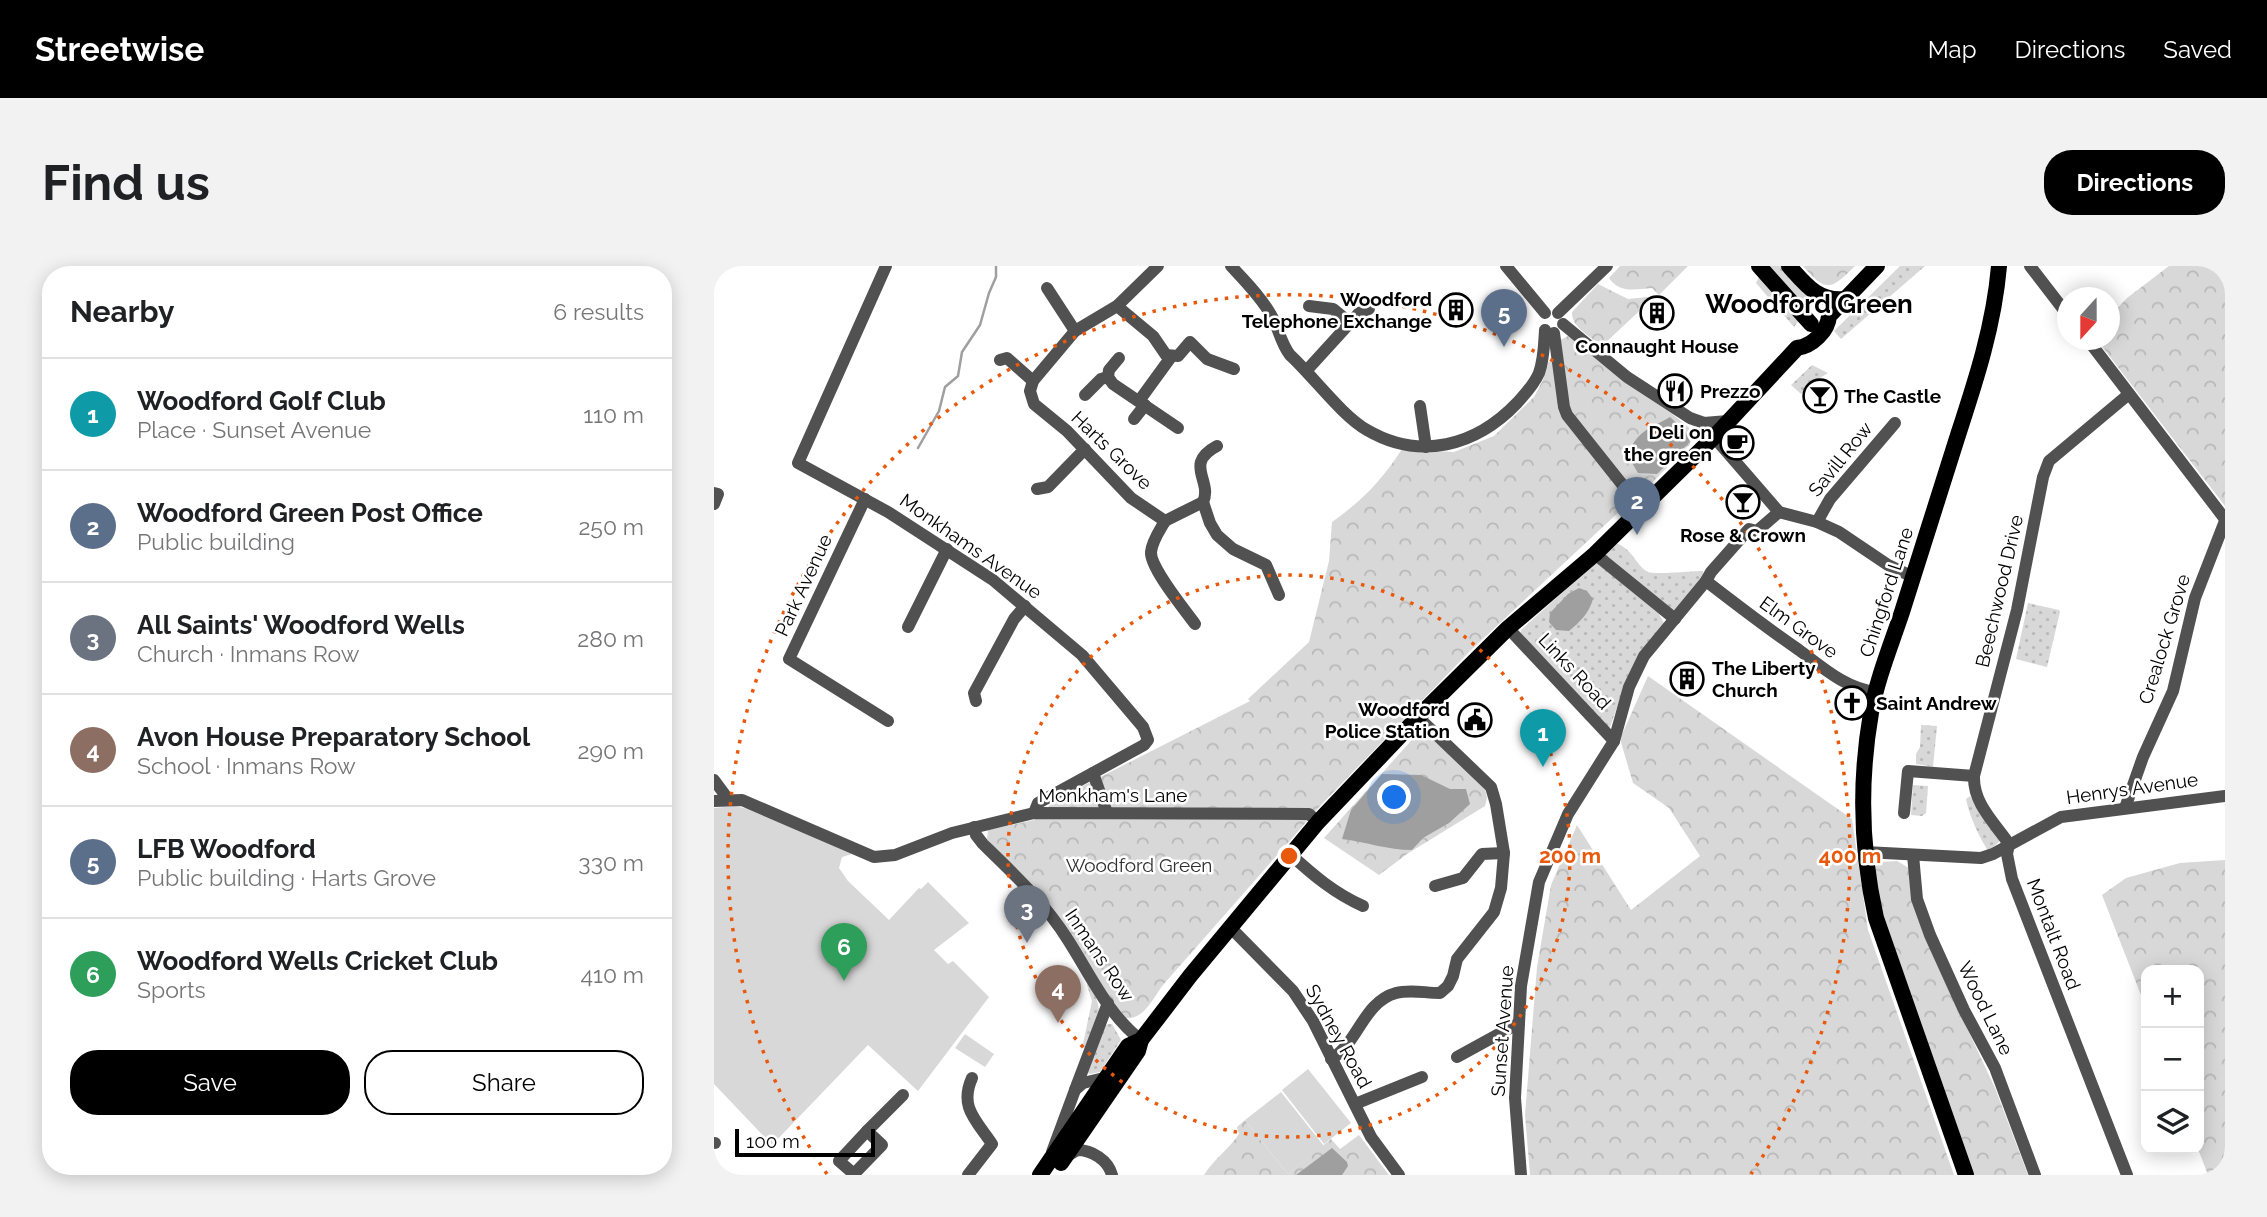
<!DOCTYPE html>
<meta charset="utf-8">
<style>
:root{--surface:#fff;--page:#f2f2f2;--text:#202124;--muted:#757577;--line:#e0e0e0;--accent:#000}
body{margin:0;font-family:Raleway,sans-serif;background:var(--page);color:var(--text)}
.controls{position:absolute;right:21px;bottom:21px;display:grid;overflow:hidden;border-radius:14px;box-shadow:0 4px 18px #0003}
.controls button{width:63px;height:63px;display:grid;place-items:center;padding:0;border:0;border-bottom:2px solid var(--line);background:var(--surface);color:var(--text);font:35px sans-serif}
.compass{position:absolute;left:1343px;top:21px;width:63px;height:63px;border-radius:50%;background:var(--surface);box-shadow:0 4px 18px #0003;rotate:201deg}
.scale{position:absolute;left:21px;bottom:18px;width:140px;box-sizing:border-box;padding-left:7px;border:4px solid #000;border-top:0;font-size:19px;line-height:24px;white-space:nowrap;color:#000;-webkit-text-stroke:5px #fff;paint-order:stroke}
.you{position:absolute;left:681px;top:532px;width:24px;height:24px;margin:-18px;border:5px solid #fff;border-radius:50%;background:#1a73e8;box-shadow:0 0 0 10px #1a73e833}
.badge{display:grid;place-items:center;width:46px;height:46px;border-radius:50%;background:var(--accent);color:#fff;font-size:23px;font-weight:700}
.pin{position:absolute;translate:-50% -58px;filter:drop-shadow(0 2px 4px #0008)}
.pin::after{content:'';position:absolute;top:37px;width:24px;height:21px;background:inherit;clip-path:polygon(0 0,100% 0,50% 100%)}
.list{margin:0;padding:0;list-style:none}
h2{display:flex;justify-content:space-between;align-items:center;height:91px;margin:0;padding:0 28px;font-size:30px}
h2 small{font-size:23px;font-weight:400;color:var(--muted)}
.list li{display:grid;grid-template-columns:46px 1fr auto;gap:21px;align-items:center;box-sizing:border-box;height:112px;padding:0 28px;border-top:2px solid var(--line)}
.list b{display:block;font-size:26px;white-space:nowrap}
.list p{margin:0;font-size:23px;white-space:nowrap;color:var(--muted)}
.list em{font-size:23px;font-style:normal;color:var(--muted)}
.actions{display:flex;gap:14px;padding:21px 28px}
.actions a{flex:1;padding:16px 0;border:2px solid var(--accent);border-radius:28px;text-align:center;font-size:24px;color:var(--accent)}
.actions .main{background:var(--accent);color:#fff}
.icon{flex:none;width:38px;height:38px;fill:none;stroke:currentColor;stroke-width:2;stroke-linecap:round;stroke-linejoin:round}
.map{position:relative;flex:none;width:1511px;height:909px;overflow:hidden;border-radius:28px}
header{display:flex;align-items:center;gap:42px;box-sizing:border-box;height:98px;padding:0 35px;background:var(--accent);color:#fff}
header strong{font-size:33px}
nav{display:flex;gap:38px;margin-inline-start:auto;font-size:24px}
.intro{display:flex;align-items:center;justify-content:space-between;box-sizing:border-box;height:168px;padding:0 42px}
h1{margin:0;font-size:49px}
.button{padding:18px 32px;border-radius:28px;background:var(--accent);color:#fff;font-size:24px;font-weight:700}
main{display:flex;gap:42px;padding:0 42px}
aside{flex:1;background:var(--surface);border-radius:28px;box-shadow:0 4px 18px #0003}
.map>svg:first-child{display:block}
.grass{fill:url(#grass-dots)}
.forest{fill:url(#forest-crowns)}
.pitch{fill:#d8d8d8}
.water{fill:#9f9f9f}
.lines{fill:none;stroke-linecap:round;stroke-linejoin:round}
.stream{stroke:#9f9f9f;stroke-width:2.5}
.minor{stroke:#515151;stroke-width:12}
.major{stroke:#000;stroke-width:16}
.ring{fill:none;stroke:#e8590c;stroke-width:3.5;stroke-dasharray:3.5 7}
.labels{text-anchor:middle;stroke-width:5;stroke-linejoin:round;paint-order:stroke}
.poi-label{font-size:19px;font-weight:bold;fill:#000;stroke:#fff;text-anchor:start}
.street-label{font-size:19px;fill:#000;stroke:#fff}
.park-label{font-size:19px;fill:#2f2f2f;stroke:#fff}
.district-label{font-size:26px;font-weight:bold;fill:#000;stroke:#fff}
.centre{fill:#e8590c;stroke:#fff;stroke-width:3.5}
.ring-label{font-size:21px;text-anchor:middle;font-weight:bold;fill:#e8590c;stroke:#fff;stroke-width:5;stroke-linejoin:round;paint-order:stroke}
</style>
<header>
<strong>Streetwise</strong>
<nav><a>Map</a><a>Directions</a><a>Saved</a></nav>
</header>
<div class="intro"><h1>Find us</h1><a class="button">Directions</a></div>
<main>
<aside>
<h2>Nearby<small>6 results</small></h2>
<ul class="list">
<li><span class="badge" style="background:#0f9aa8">1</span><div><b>Woodford Golf Club</b><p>Place · Sunset Avenue</p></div><em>110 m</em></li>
<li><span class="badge" style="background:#5c6f8a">2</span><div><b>Woodford Green Post Office</b><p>Public building</p></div><em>250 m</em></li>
<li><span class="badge" style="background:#6b7280">3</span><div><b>All Saints' Woodford Wells</b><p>Church · Inmans Row</p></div><em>280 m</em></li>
<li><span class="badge" style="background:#8d6e63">4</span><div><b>Avon House Preparatory School</b><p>School · Inmans Row</p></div><em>290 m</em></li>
<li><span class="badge" style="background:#5c6f8a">5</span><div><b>LFB Woodford</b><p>Public building · Harts Grove</p></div><em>330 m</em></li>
<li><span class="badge" style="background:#2e9e5b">6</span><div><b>Woodford Wells Cricket Club</b><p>Sports</p></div><em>410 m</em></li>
</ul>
<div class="actions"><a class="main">Save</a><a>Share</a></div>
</aside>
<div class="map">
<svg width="1511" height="909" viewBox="0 0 1511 909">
<defs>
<pattern id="grass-dots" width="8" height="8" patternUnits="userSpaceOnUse" patternTransform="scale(1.75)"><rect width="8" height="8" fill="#d8d8d8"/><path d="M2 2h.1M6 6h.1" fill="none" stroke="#b8b8b8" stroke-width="1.8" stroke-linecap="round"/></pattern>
<pattern id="forest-crowns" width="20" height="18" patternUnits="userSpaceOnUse" patternTransform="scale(1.75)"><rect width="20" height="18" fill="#d8d8d8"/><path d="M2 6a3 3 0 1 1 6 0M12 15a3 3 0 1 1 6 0" fill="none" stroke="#b8b8b8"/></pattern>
</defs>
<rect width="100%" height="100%" fill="#fff"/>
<g class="grass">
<path d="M1053,0H1070L1098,30L1088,40Z"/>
<path d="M1186,0H1211L1127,73L1120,65Z"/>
<path d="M1045,11L1086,53L1080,61L1042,17Z"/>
<path d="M1098,99L1114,107L1101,115L1087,128L1077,119Z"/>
<path d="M902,277C919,283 922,300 934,306C940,309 978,305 989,305L990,311L964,342L958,345L890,290Z"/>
<path d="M882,296L945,348L950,357L913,413L895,464L806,367L808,363Z"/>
<path d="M1314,337L1345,344L1346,346L1333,401L1302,393Z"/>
<path d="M1207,459L1223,460L1219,501L1202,498V488L1206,481Z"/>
<path d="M1199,519L1214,520L1212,547L1208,550L1197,549Z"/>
<path d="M1256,530L1266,548L1286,571L1285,576L1274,585C1264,568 1256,552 1252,533Z"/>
<path d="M374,716C393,749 384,750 370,783L369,778L378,735L373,719Z"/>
<path d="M394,758H398L407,774L386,806L376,808L373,806L391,760Z"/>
</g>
<g class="forest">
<path d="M906,0H974L945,29L938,22C921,23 906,28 895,12Z"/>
<path d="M1089,0H1141C1117,24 1112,27 1089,0Z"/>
<path d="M1455,0H1511V240L1383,74H1395L1396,50L1413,32Z"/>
<path d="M884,18L914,33L933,31L938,33L888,80C877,71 857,61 858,46Z"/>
<path d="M856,69L910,116L957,147L979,165L976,178L924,231L857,146L852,122L846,74Z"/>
<path d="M837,95L839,97L847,147L906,224L909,233L908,243L757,384L608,538L449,719C439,732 430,754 412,752L273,573L274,564L320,554L343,533L536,435L534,433L595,376L615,295L618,256C648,235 669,213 688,183L740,186L780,170L820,131L829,114L833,96Z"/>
<path d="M934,410L1138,553L1154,664L1240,909H816L811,849L823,701L837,619L863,559L917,644L986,590L955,542L919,517L906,473Z"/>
<path d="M710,464L771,522L773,532L771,540L693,588L665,609L610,572L704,467Z"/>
<path d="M1511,594V909H1494L1484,883L1485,704H1432V742L1388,629L1412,612L1466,597Z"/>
<path d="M1183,595L1195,602L1218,687L1281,822L1314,909H1256L1166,652L1160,601L1167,596Z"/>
<path d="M531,854L574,908L617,873L626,883L645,869L675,909H490C500,893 515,883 525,868L523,861Z"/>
</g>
<g class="pitch">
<path d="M21,540L39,544L138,588L128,591L125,602L134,615L175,654L205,622L207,623L214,616L255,657L220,684L234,698L239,695L275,731L204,825L154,779L58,879L0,818V542Z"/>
<path d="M251,768L280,788L271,801L241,782Z"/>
<path d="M594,803L637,857L610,878L568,824Z"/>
<path d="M567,826L610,880L574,908L531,854Z"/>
</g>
<g class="water">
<path d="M956,151L971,165L976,176L943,208L924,207L914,190C921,166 935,163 956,151Z"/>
<path d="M865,322L873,325L879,333C875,347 866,356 855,365L842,364L835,356L836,347L854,328Z"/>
<path d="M668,508L707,509L736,523H752L756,538L735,557L709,572L698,584C674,584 652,576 628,573L637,544Z"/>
<path d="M618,882L633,896L634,900L628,909H582Z"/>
</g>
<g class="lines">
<path class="stream" d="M204,182L225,145L231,121L244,110L248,86L266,59L275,27L282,11V0"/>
<g class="minor">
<path d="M172,0L84,197L174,246L279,314L368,389L429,461L434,474L430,479L324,537L320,547"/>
<path d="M444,0L403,40L361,65L319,115L316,125L320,138L353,165L417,232L451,255L489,236C499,215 469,198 503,180"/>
<path d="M517,0C531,15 547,31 557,49C565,62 566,76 576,89C599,110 628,150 653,164C706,195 762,180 803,137C811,128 820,119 825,107C830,93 830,79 831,64"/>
<path d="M792,0L831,47"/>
<path d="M1316,0L1353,48"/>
<path d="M333,22L361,65"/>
<path d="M403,40L439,70L452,89L464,90L476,76L493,93L520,103"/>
<path d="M595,40L619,43L636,57"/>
<path d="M844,47L893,0"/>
<path d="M849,58L913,111L976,152L990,157L1014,155"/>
<path d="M840,67L850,141L853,149L911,222L921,248"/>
<path d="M1374,74L1511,253"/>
<path d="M405,92L395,104L394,111L399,118L464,162"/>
<path d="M286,94L293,92L319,115"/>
<path d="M593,104L645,47L655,43"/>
<path d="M371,129L387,113L394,111"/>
<path d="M425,135L457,91"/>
<path d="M706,140L712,181"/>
<path d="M420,153L431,139"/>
<path d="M1000,171L1065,246L1103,256L1125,266L1174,299L1199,311"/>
<path d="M323,223L334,221L371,183"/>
<path d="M0,227L4,228L0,238"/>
<path d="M151,233L75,393L174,455"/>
<path d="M489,236L496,257L503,269L519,283L552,299L565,329"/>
<path d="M451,255C446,264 438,275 437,286C436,302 471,344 481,358"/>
<path d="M1103,256L1116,233L1181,157"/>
<path d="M881,288L961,353"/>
<path d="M992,315C1023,339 1053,362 1085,384C1108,401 1132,423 1162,426"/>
<path d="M194,361L233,283"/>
<path d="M794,362L900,475"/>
<path d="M262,435L260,427L300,353L311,340"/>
<path d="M379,507L393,547"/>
<path d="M0,514L14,533"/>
<path d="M0,535L28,534L160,591L181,589L238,567L320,547L595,548L604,556"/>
<path d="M1411,542L1429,491L1459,425L1481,332L1511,255"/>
<path d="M1190,547L1194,505L1260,510"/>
<path d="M260,561L262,569L269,578C300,608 331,637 354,674C376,708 394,749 427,774"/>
<path d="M1295,578C1281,557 1259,538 1260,510L1303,344L1329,211L1335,195L1415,128"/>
<path d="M1295,578L1293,588L1298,613L1413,909"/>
<path d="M1151,586L1267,592L1279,588L1347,551L1511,530"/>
<path d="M576,588C599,609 620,627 649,640"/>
<path d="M1199,589L1203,633L1216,669L1250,744L1281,802L1321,909"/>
<path d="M721,620L749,612L768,588L790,587"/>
<path d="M516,661L579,725L599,755L657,871L685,909"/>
<path d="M743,791L805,757"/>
<path d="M617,793C644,778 649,736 682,727C696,723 711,727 726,727L734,720L739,710L743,693L780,646L787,622L790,587L782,538L777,521L704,451"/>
<path d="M361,824L394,737"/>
<path d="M641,838L708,811"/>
<path d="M153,865L168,879L140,908L125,895Z"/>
<path d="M153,865L189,829"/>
<path d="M0,877H1"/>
<path d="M338,886L361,824L369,817L390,812"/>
<path d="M353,890L363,884C378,884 394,894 398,909"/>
<path d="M254,909L278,878C262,854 245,841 258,812"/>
<path d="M807,909L801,832L807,720L825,616L854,548L900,475L915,421L930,390L992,315L997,306L1035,263L1043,265L1065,246"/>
</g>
<g class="major">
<path d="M1045,0L1097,58"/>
<path d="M1075,0C1091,18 1104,36 1131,33"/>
<path d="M347,897L424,785L427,774"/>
<path d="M326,909L414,780L427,774L476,710L604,556L704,451L794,362L881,288L1000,171L1083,82C1098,80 1114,65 1115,50L1163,0"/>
<path d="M1252,909L1162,652C1147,585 1145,516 1157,447C1163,413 1177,379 1188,346C1207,287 1225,228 1244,169C1262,114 1280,59 1285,0"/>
</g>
</g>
<g class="ring">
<circle cx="575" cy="590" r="281"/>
<path d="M113 908A561 561 0 1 1 1037 908"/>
</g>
<defs>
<symbol id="building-ring" viewBox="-11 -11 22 22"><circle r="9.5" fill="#fff" stroke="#000" stroke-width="1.5"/><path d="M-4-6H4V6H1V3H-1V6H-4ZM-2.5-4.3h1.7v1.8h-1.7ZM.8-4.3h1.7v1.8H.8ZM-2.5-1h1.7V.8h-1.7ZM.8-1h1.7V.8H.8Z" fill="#000"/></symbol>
<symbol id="restaurant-ring" viewBox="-11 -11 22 22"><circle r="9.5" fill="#fff" stroke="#000" stroke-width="1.5"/><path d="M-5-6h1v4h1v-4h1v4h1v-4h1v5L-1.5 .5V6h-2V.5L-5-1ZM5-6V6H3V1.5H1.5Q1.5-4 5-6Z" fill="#000"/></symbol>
<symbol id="bar-ring" viewBox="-11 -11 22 22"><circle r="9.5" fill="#fff" stroke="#000" stroke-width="1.5"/><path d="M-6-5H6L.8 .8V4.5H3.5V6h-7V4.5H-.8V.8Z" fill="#000"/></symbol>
<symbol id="cafe-ring" viewBox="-11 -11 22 22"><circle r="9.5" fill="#fff" stroke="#000" stroke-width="1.5"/><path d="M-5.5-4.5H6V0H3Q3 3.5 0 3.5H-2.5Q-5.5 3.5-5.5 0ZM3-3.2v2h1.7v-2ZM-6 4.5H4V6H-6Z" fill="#000"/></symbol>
<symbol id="church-ring" viewBox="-11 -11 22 22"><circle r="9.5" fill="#fff" stroke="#000" stroke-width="1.5"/><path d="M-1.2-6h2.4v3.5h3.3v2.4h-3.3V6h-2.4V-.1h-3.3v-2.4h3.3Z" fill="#000"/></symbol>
<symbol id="civic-ring" viewBox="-11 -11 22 22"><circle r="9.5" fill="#fff" stroke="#000" stroke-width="1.5"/><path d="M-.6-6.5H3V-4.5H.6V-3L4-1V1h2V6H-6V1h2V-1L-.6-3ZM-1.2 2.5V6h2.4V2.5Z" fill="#000"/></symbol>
</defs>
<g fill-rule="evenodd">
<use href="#building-ring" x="723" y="25" width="38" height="38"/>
<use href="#building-ring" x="924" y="28" width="38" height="38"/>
<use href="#restaurant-ring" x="942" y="106" width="38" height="38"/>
<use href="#bar-ring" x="1087" y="111" width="38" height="38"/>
<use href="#cafe-ring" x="1004" y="158" width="38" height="38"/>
<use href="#bar-ring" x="1010" y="217" width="38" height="38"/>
<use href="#building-ring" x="954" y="394" width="38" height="38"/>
<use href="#church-ring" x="1119" y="418" width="38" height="38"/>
<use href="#civic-ring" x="742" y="435" width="38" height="38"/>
</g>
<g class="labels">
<g class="poi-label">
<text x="718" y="40" text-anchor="end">Woodford<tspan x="718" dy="22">Telephone Exchange</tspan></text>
<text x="943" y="87" text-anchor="middle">Connaught House</text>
<text x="986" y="132">Prezzo</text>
<text x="1130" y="137">The Castle</text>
<text x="998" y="173" text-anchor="end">Deli on<tspan x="998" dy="22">the green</tspan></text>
<text x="1029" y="276" text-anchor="middle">Rose &amp; Crown</text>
<text x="998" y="409">The Liberty<tspan x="998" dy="22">Church</tspan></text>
<text x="1162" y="444">Saint Andrew</text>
<text x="736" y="450" text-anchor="end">Woodford<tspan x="736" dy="22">Police Station</tspan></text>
</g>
<g class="street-label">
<text transform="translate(398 184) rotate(44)" y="7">Harts Grove</text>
<text transform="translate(1126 193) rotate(-51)" y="7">Savill Row</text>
<text transform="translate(257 280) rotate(35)" y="7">Monkhams Avenue</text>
<text transform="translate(89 319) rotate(-65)" y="7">Park Avenue</text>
<text transform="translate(1285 325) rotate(-77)" y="7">Beechwood Drive</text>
<text transform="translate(1172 326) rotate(-72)" y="7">Chingford Lane</text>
<text transform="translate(1085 361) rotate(36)" y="7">Elm Grove</text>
<text transform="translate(1450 373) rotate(-73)" y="7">Crealock Grove</text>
<text transform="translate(861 405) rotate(47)" y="7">Links Road</text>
<text transform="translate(1418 522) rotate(-8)" y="7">Henrys Avenue</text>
<text x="399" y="536">Monkham's Lane</text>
<text transform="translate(1340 668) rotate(69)" y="7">Montalt Road</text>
<text transform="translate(386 689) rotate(56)" y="7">Inmans Row</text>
<text transform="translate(1272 742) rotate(64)" y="7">Wood Lane</text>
<text transform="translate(788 765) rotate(-86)" y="7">Sunset Avenue</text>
<text transform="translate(625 770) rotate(61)" y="7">Sydney Road</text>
</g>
<g class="park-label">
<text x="425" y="606">Woodford Green</text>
</g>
<g class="district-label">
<text x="1095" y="47">Woodford Green</text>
</g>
</g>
<circle cx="575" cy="590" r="10" class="centre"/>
<g class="ring-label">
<text x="856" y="597">200 m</text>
<text x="1136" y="597">400 m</text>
</g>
</svg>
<div class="controls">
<button>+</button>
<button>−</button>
<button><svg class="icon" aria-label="layers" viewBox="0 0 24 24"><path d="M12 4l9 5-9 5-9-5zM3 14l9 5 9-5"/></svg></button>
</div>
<svg class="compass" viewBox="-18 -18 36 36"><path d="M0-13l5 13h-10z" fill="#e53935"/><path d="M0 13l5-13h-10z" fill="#757577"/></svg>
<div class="scale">100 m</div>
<div class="you"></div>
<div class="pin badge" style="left:829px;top:501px;background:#0f9aa8">1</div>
<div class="pin badge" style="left:923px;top:269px;background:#5c6f8a">2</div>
<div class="pin badge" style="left:313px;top:677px;background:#6b7280">3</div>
<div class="pin badge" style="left:344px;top:757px;background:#8d6e63">4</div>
<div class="pin badge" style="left:790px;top:81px;background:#5c6f8a">5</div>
<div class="pin badge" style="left:130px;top:715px;background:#2e9e5b">6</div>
</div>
</main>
